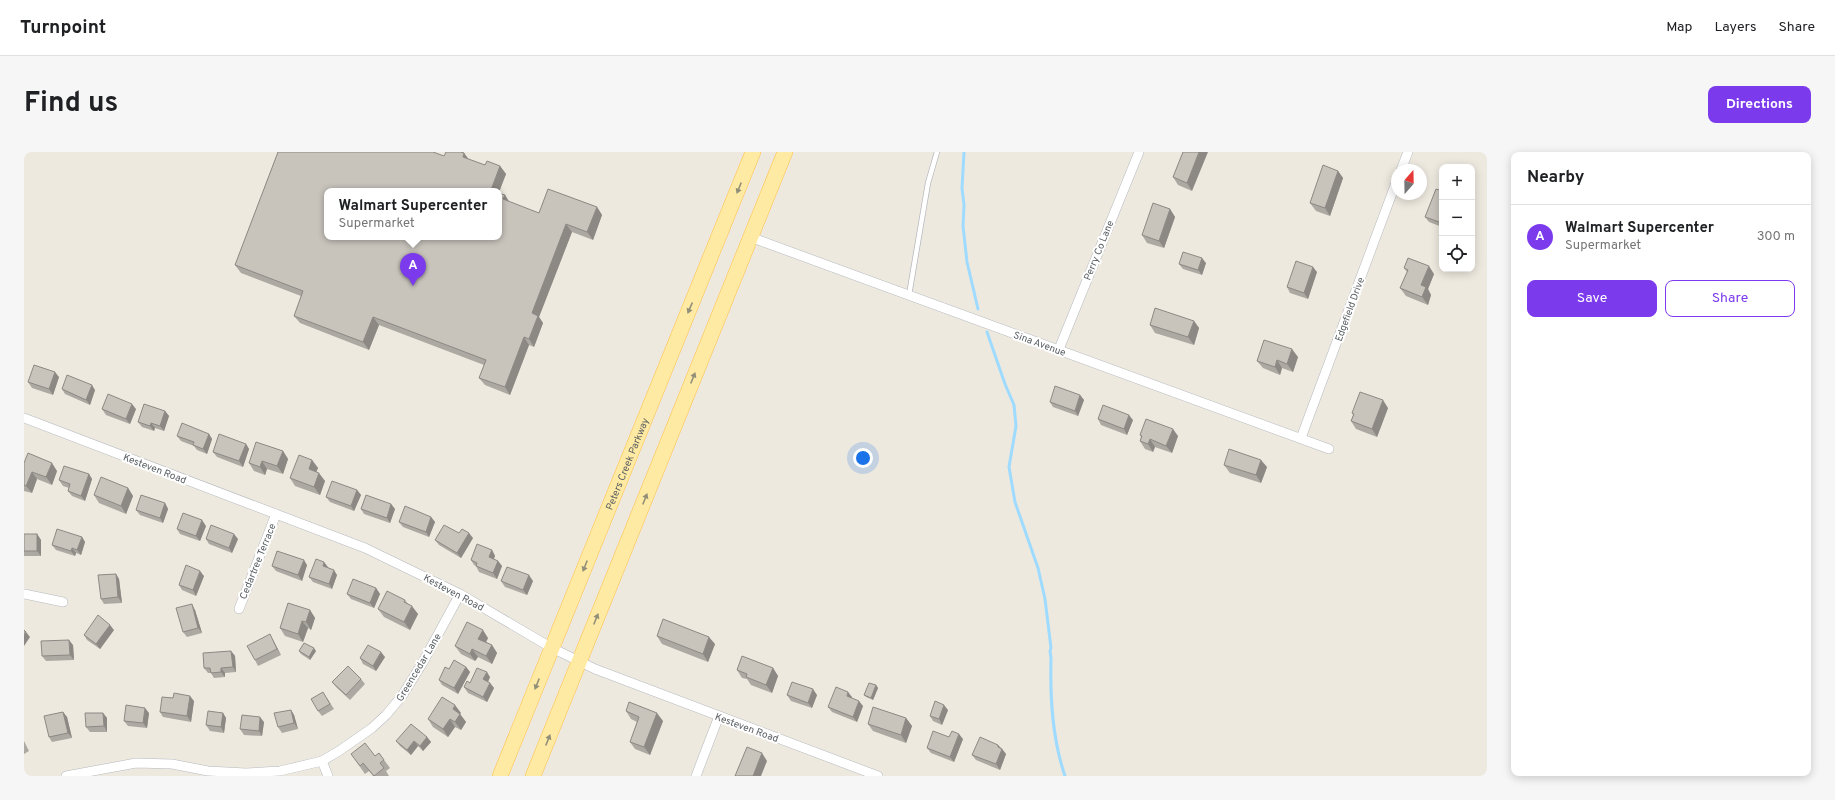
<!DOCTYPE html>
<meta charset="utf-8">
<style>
:root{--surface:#fff;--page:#f6f6f6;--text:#202124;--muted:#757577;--line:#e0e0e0;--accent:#7c3aed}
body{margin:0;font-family:Overpass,sans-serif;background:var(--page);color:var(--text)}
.controls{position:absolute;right:12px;top:12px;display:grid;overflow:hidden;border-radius:8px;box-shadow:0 2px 10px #0003}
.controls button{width:36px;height:36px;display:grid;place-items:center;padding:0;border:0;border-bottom:1px solid var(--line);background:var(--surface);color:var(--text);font:20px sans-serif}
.compass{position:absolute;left:1367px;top:12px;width:36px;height:36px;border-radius:50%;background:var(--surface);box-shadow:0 2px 10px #0003;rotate:20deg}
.you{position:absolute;left:839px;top:306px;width:14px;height:14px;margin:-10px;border:3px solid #fff;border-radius:50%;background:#1a73e8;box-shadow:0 0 0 6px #1a73e833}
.badge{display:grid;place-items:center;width:26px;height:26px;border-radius:50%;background:var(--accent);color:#fff;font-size:13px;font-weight:700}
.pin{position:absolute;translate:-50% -33px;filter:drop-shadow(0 1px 2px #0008)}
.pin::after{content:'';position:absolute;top:21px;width:14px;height:12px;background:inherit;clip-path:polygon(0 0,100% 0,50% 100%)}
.popup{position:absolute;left:300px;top:36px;width:178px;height:52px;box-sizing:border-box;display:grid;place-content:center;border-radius:8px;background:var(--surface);filter:drop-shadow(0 1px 3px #0005);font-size:13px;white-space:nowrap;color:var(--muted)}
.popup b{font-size:15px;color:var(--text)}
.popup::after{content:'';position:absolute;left:50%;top:100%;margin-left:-8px;border:8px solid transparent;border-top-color:var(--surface)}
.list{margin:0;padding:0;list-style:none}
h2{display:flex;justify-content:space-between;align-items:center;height:52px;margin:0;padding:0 16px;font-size:17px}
h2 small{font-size:13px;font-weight:400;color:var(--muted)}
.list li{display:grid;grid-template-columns:26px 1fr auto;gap:12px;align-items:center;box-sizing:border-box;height:64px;padding:0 16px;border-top:1px solid var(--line)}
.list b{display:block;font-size:15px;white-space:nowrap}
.list p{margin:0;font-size:13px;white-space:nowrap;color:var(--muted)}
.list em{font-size:13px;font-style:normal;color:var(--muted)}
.actions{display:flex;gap:8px;padding:12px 16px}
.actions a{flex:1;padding:9px 0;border:1px solid var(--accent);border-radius:8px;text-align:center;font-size:14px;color:var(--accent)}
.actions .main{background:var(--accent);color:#fff}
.icon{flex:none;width:22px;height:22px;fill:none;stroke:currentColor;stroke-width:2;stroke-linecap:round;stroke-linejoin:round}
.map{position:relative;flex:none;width:1463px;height:624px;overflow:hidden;border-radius:8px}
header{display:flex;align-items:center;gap:24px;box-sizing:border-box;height:56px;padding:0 20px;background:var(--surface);border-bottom:1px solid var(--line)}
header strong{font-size:19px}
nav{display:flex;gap:22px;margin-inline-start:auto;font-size:14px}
.intro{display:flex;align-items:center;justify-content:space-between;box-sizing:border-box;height:96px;padding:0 24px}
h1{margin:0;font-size:28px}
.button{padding:10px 18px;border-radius:8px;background:var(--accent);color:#fff;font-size:14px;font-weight:700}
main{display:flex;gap:24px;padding:0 24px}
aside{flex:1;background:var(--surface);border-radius:8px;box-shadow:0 2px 10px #0003}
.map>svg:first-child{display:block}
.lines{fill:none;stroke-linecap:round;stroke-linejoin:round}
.stream{stroke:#9edbff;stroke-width:3}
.lane-casing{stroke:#b5b9be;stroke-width:6}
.street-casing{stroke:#b5b9be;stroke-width:10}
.primary-casing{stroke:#ffbf47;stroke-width:16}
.lane{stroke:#fff;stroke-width:4.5}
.street{stroke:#fff;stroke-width:9}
.primary{stroke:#ffeaa3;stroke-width:15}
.wall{fill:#aca9a2}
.shaded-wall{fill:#8c8984}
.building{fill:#c8c4bc;stroke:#8c8984}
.oneway{fill:#928f79}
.labels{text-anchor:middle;stroke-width:4;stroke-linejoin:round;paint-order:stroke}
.street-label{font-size:10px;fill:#585e62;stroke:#fff}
</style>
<header>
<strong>Turnpoint</strong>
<nav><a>Map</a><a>Layers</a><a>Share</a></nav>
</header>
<div class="intro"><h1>Find us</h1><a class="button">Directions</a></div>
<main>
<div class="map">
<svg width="1463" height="624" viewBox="0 0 1463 624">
<rect width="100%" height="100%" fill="#eee9df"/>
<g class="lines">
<g class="stream">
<path d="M940,0L938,36L940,53L939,74L943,110L954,157"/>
<path d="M963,180L981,232L990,253L992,274L985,315L991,350L1014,416L1021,447L1027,496L1026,499L1027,506C1026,546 1028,586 1041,624"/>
</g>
<defs>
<path id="lane" d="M885,143L904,31L913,0"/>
<g id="street">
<path d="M1377,18L1384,0"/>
<path d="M726,85L1305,297"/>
<path d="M1035,197L1115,0"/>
<path d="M0,266L341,396L436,442L528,496L571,517L854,624"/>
<path d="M1277,286L1373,28"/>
<path d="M0,442L39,450"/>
<path d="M215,457L252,362"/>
<path d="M298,609L304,624"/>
<path d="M42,624L112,611L148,612L184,619L222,621L256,619L298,609L315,599L348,576L362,563L378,544L399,510L436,442"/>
<path d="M672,624L695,564"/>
</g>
<g id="primary">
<path id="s1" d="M476,624L729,0"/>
<path d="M509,624L761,0"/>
</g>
</defs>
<use href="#lane" class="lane-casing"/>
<use href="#street" class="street-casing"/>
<use href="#primary" class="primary-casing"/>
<use href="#lane" class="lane"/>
<use href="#street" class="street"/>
<use href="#primary" class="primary"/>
</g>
<g class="wall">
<path d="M254,0H409L420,4L422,0H437L440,1L444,7L461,13L463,9L476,14L482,22L475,40V39H303V85H475V41L481,43L485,50L515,61L524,37L573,55L578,63L569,88L548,80L515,165L519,171L510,195L505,193L486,243L461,233L455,226L460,213L355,173L345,198L276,171L270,164L277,144L217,121L211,113Z"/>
<path d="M1159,0L1168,39L1154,33L1149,25Z"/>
<path d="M1314,19L1319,26L1306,64L1292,59L1286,51Z"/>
<path d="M1418,39V75L1405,70L1401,65Z"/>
<path d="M1146,57L1151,65L1140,96L1123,91L1118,83Z"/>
<path d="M1182,111L1178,123L1159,117L1155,112Z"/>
<path d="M1380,116L1410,122L1404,137L1407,143L1404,153L1382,144L1376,136L1383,120Z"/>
<path d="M1293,120L1284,147L1266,141L1263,135Z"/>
<path d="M1170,169L1175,176L1170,193L1131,181L1126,173Z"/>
<path d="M1274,205L1269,220L1258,216L1256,223L1239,216L1233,209Z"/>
<path d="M35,225L29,243L8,236L4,230Z"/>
<path d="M38,237L71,238L66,253L41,242Z"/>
<path d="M1056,243L1060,248L1054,264L1029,255L1026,250Z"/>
<path d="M1364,256L1353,285L1332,277L1327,269L1329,263L1328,261Z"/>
<path d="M78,257H112L106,272L82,263Z"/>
<path d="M141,259L145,264L140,279L131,276L130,279L118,275L114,270Z"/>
<path d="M1074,267L1109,268L1103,283L1077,273Z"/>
<path d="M185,282L188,287L183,302L173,298L170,294L157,289L153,284Z"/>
<path d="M1116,283L1154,284L1148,301L1131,295L1129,300L1121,297L1116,289L1117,285Z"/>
<path d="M222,292L225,297L219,315L193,305L189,300Z"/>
<path d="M259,299L264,307L259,322L243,317L241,323L230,319L225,311Z"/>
<path d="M288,308L294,316L292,320L301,329L296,343L271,334L266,326Z"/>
<path d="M0,311L33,319L28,333L13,327L8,341L0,339Z"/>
<path d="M1200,313L1243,315L1237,331L1206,321Z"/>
<path d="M65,322L68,327L61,349L48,344L44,339L45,336L39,334L35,328Z"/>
<path d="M104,336L109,344L102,362L75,351L70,343Z"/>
<path d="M333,338L337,343L330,359L306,350L302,345Z"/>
<path d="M141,351L144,357L139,371L116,363L112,358Z"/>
<path d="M367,352L371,357L366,371L340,362L337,357Z"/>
<path d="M407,365L411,370L405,385L379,375L375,370Z"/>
<path d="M182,374L176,389L156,382L153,377Z"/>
<path d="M435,381L449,386L437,406L415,393L411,388Z"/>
<path d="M0,382H13L17,388V404H0Z"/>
<path d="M58,385L61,390L57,403L52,401L51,404L32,398L28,393Z"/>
<path d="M182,387H214L208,401L185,392Z"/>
<path d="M468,398L471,404L470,407L474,409L478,414L473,427L455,420L452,414L450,413L447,408Z"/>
<path d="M283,413L278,429L252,419L248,414Z"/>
<path d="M304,415L313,423L308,437L289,430L285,425Z"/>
<path d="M92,422L95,427L98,451L80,452L77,447Z"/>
<path d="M180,424L172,444L158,438L155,433Z"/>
<path d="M477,429H509L503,443L481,435Z"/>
<path d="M352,436L356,442L350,456L327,447L323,442Z"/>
<path d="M381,448L384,452L394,462L386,478L360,465L354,457Z"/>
<path d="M171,458L178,481L163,485L159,480Z"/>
<path d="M286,458L291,466L287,478L284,476L279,490L261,484L256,476Z"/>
<path d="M90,478L76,497L63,488L60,483Z"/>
<path d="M633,484L691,492L684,510L638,492Z"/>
<path d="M464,486L462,490L468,493L473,501L468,512L454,505L451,509L437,502L431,494Z"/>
<path d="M249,488L257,503L234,514L231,508Z"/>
<path d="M49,493L50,508L22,509L18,504Z"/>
<path d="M207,499L211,504L212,520L201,521V525L190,526L187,521H184L180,516Z"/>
<path d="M275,499H292L286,508L277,502Z"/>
<path d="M361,505L352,519L339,512L336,506Z"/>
<path d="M442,515L446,520L434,542L418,533L415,528L425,517Z"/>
<path d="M749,516L754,524L748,541L727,533L723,527L718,526L713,518Z"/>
<path d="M466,525L464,530L466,531L470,536L463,550L444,541L440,535L446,531Z"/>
<path d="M337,527L341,532L326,548L312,535L308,530Z"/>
<path d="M852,533L854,536L849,548L842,545L840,543Z"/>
<path d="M763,543H793L788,556L767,549Z"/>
<path d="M828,545V546L839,554L833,570L808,560L804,555Z"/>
<path d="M303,546L310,557L298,564L294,559Z"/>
<path d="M170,549L167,570L139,565L136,560Z"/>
<path d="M267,558L270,563L274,577L258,581L254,575Z"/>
<path d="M924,558L918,573L909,569L906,564Z"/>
<path d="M602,559L639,569L626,603L611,597L606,590L613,570L607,567Z"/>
<path d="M39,560L43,565L48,586L28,590L25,585Z"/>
<path d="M79,561L83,566V580H66L62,575Z"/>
<path d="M125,561L123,576L104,574L100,569Z"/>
<path d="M199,561L202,566L200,581L186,579L182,573Z"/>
<path d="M437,561L436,562L442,570L437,578L431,575L424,585L409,575L404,567Z"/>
<path d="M882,566L888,574L882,591L849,579L844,572Z"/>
<path d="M240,570L238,584L220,583L216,577Z"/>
<path d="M403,585L407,590L399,599L394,594L387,603L376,594L372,589Z"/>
<path d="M925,585L939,587L930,610L907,601L903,596Z"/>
<path d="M0,589L5,599L0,602Z"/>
<path d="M974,593L978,597L982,602L976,618L952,608L948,603Z"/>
<path d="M355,601L366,616L362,619L365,624H349L345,619L341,622L327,602L351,604Z"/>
</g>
<g class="shaded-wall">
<path d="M1175,0H1184L1168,39L1163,31Z"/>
<path d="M440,1L446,9L439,5Z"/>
<path d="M476,14L482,22L475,40V39H468L467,38Z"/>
<path d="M1314,19L1319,26L1306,64L1301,56Z"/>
<path d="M481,43L486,51L479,47Z"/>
<path d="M573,55L578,63L569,88L563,80Z"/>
<path d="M1146,57L1151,65L1140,96L1135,89Z"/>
<path d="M542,72L548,80L515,165L519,171L510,195L505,187L508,161Z"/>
<path d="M1178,106L1182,111L1178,123L1174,118Z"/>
<path d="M1405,114L1410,122L1404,137L1407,143L1404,153L1398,145L1397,133Z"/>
<path d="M1289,115L1293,120L1284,147L1280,141Z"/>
<path d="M349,165L355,173L345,198L339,190Z"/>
<path d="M1170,169L1175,176L1170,193L1164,185Z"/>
<path d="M500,185L505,193L486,243L481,235Z"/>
<path d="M1268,197L1274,205L1269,220L1263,212Z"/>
<path d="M1253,208L1258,216L1256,223L1251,215Z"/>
<path d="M31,220L35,225L29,243L25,237Z"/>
<path d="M68,233L71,238L66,253L62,248Z"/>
<path d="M1056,243L1060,248L1054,264L1051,259Z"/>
<path d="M1359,248L1364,256L1353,285L1348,277Z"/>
<path d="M108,252L112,257L106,272L102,267Z"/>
<path d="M141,259L145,264L140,279L136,274Z"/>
<path d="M1105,263L1109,268L1103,283L1100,277Z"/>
<path d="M127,271L131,276L130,279L126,274Z"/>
<path d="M1149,277L1154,284L1148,301L1142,294Z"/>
<path d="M185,282L188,287L183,302L179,297Z"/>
<path d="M1126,287L1131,295L1129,300L1124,292Z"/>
<path d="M222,292L225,297L219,315L215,309Z"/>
<path d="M259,299L264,307L259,322L253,314Z"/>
<path d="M288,308L294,316L290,325L285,317Z"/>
<path d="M1237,308L1243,315L1237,331L1232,323Z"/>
<path d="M238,309L243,317L241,323L236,315Z"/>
<path d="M28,311L33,319L28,333L22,325Z"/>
<path d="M8,320L13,327L8,341L2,334Z"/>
<path d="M295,321L301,329L296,343L290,335Z"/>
<path d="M65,322L68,327L61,349L57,344Z"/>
<path d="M104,336L109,344L102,362L97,354Z"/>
<path d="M333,338L337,343L330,359L327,354Z"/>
<path d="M141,351L144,357L139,371L136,366Z"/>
<path d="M367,352L371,357L366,371L363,366Z"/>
<path d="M407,365L411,370L405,385L402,380Z"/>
<path d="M178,368L182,374L176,389L172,384Z"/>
<path d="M445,381L449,386L437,406L433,401Z"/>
<path d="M13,382L17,388V404L13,399Z"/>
<path d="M210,382L214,387L208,401L205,396Z"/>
<path d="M58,385L61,390L57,403L53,398Z"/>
<path d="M48,396L52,401L51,404L47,399Z"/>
<path d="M468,398L471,404L468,411L465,405Z"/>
<path d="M280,408L283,413L278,429L274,423Z"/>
<path d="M474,409L478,414L473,427L469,421Z"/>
<path d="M300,410L304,415L303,419L299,414Z"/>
<path d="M310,418L313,423L308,437L305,432Z"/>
<path d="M176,419L180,424L172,444L169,438Z"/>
<path d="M92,422L95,427L98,451L94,445Z"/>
<path d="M505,423L509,429L503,443L499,438Z"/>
<path d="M352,436L356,442L350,456L346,451Z"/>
<path d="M168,452L171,458L178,481L174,476Z"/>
<path d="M388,454L394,462L386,478L380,470Z"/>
<path d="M286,458L291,466L287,478L282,470Z"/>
<path d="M278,469L284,476L279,490L274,482Z"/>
<path d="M86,473L90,478L76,497L72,492Z"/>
<path d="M459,478L464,486L460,494L454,487Z"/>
<path d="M2,480L6,485L0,494V483Z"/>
<path d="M246,482L249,488L257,503L253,497Z"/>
<path d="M685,485L691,492L684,510L679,502Z"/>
<path d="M45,488L49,493L50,508L46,503Z"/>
<path d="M468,493L473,501L468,512L462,504Z"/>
<path d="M290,496L292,499L286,508L285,505Z"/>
<path d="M448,497L454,505L451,509L446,502Z"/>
<path d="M207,499L211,504L212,520L209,515Z"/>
<path d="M357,500L361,505L352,519L349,514Z"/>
<path d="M442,515L446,520L434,542L430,536Z"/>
<path d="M197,516L201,521V525L197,520Z"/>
<path d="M749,516L754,524L748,541L742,533Z"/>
<path d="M463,520L466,525L463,532L459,527Z"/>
<path d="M466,531L470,536L463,550L459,545Z"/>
<path d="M852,533L854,536L849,548L847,546Z"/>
<path d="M789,537L793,543L788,556L784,551Z"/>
<path d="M824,540L828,545L826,549L823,544Z"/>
<path d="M166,544L170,549L167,570L163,564Z"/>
<path d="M835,549L839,554L833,570L829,565Z"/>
<path d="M431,553L437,561L434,565L429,557Z"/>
<path d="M920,553L924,558L918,573L915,567Z"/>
<path d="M121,556L125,561L123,576L119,571Z"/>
<path d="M267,558L270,563L274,577L270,571Z"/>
<path d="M39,560L43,565L48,586L44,581Z"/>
<path d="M79,561L83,566V580L80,574Z"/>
<path d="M199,561L202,566L200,581L197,575Z"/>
<path d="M633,561L639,569L626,603L620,595Z"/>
<path d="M436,562L442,570L437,578L431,570Z"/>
<path d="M236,565L240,570L238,584L235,579Z"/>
<path d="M882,566L888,574L882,591L877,583Z"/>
<path d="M426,567L431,575L424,585L419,577Z"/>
<path d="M935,582L939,587L930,610L926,605Z"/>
<path d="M403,585L407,590L399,599L396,594Z"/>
<path d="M390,589L394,594L387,603L383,598Z"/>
<path d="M974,593L978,598V597L982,602L976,618L972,612Z"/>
<path d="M738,601L743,609L737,624H729Z"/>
</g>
<g class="building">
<path d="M254,0H409L420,4L422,0H437L440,1L439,5L461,13L463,9L476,14L467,38L470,39H303V85H475V41L481,43L479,47L515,61L524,37L573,55L563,80L542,72L508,161L514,164L505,187L500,185L481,235L455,226L462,208L349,165L339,190L270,164L279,139L211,113Z"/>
<path d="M1159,0H1175L1163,31L1149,25Z"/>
<path d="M1299,13L1314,19L1301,56L1286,51Z"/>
<path d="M1412,37L1418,39V71L1401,65Z"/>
<path d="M1129,51L1146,57L1135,89L1118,83Z"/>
<path d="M1159,100L1178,106L1174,118L1155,112Z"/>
<path d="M1384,106L1405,114L1397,133L1402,135L1398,145L1376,136L1384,118L1380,116Z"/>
<path d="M1272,109L1289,115L1280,141L1263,135Z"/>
<path d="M1131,156L1170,169L1164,185L1126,173Z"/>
<path d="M1240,188L1268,197L1263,212L1253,208L1251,215L1233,209Z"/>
<path d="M10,213L31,220L25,237L4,230Z"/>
<path d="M43,223L68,233L62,248L38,237Z"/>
<path d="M1031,234L1056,243L1051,259L1026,250Z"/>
<path d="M1336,240L1359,248L1348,277L1327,269L1330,262L1328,261Z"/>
<path d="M84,242L108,252L102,267L78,257Z"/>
<path d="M120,252L141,259L136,274L127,271L126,274L114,270Z"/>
<path d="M1079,253L1105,263L1100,277L1074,267Z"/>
<path d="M1122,267L1149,277L1142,294L1126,287L1124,292L1116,289L1118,284L1116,283Z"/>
<path d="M158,271L185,282L179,297L169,293L170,290L153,284Z"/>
<path d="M195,282L222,292L215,309L189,300Z"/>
<path d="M232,290L259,299L253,314L238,309L236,315L225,311Z"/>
<path d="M1205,297L1237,308L1232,323L1200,313Z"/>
<path d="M4,301L28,311L22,325L8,320L2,334L0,333V311Z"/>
<path d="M275,303L288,308L285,317L295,321L290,335L266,326Z"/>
<path d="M40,314L65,322L57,344L44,339L46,332L35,328Z"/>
<path d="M77,325L104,336L97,354L70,343Z"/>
<path d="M308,329L333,338L327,354L302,345Z"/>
<path d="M117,343L141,351L136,366L112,358Z"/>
<path d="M342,343L367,352L363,366L337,357Z"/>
<path d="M381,354L407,365L402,380L375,370Z"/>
<path d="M159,361L178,368L172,384L153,377Z"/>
<path d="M187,373L210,382L205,396L182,387Z"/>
<path d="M420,373L435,381L438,377L445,381L433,401L411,388Z"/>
<path d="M33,377L58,385L53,398L48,396L47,399L28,393Z"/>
<rect x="0" y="382" width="13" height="17"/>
<path d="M453,392L468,398L465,405L474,409L469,421L452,414L453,411L447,408Z"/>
<path d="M253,399L280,408L274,423L248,414Z"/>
<path d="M292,407L300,410L299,414L310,418L305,432L285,425Z"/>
<path d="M162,413L176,419L169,438L155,433Z"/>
<path d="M483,415L505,423L499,438L477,429Z"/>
<path d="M92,422L94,445L77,447L74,423Z"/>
<path d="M329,427L352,436L346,451L323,442Z"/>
<path d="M363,439L381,448L380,450L388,454L380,470L354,457Z"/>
<path d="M264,451L286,458L282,470L278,469L274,482L256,476Z"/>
<path d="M168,452L174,476L159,480L152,456Z"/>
<path d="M74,463L86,473L72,492L60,483Z"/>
<path d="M639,467L685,485L679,502L633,484Z"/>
<path d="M443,470L459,478L454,487L468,493L462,504L448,497L446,502L431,494Z"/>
<path d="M0,478L2,480L0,483Z"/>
<path d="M246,482L253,497L231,508L223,494Z"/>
<path d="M45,488L46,503L18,504L17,489Z"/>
<path d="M280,491L290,496L285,505L275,499Z"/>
<path d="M344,493L357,500L349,514L336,506Z"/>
<path d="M207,499L209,515L197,516V520L187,521L186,516H180L179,501Z"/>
<path d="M718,504L749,516L742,533L722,525L723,522L713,518Z"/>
<path d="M430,508L442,515L430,536L415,528L421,515L425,517Z"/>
<path d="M324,514L337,527L322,543L308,530Z"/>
<path d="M453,516L463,520L459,527L466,531L459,545L440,535L443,529L446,531Z"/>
<path d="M768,530L789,537L784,551L763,543Z"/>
<path d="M845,531L852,533L847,546L840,543Z"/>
<path d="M812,535L824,540L823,544L835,549L829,565L804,555Z"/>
<path d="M299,540L306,552L294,559L287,547Z"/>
<path d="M150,541L166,544L163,564L136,560L138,545L149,546Z"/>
<path d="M418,545L431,553L429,557L436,562L431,570L426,567L419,577L404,567Z"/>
<path d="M911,549L920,553L915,567L906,564Z"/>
<path d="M605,550L633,561L620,595L606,590L615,565L602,559Z"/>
<path d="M102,553L121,556L119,571L100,569Z"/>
<path d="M849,555L882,566L877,583L844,572Z"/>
<path d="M267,558L270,571L254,575L250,561Z"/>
<path d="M184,559L199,561L197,575L182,573Z"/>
<path d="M39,560L44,581L25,585L20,564Z"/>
<path d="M61,561H79L80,574L62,575Z"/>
<path d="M218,563L236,565L235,579L216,577Z"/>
<path d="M387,572L403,585L396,594L390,589L383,598L372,589Z"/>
<path d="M909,579L925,585L928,579L935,582L926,605L903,596Z"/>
<path d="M956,585L974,593V595L978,597L972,612L948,603Z"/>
<path d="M341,591L351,604L355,601L360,608L356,611L360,616L350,624L339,611L336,614L327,602Z"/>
<path d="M723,595L738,601L729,624H711Z"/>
</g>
<defs><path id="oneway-solid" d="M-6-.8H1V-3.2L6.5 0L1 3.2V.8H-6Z"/></defs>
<g class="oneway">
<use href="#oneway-solid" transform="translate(715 36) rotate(112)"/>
<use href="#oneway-solid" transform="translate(666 156) rotate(113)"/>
<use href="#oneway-solid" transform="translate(669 226) rotate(-68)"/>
<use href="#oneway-solid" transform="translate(621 347) rotate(-68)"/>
<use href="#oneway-solid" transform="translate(561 414) rotate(112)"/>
<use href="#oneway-solid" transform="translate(572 467) rotate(-68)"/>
<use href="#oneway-solid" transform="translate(513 532) rotate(112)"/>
<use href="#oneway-solid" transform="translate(524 588) rotate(-68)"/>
</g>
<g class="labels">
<g class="street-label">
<text transform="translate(1074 98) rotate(-68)" y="4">Perry Co Lane</text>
<text transform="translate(1325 157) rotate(-70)" y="4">Edgefield Drive</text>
<text transform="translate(1016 191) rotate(20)" y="4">Sina Avenue</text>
<text dy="4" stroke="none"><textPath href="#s1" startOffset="337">Peters Creek Parkway</textPath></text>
<text transform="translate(131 316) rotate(21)" y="4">Kesteven Road</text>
<text transform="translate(233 409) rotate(-68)" y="4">Cedartree Terrace</text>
<text transform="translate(430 440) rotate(28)" y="4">Kesteven Road</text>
<text transform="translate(394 515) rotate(-59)" y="4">Greencedar Lane</text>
<text transform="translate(723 575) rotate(20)" y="4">Kesteven Road</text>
</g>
</g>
</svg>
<div class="controls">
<button>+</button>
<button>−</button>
<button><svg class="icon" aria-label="locate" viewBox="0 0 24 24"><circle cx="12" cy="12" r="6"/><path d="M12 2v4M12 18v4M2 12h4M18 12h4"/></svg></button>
</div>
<svg class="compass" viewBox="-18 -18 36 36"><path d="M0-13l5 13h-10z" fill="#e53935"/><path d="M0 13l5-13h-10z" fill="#757577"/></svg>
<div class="you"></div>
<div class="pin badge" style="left:389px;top:134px">A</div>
<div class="popup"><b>Walmart Supercenter</b>Supermarket</div>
</div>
<aside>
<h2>Nearby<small></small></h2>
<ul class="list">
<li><span class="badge">A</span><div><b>Walmart Supercenter</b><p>Supermarket</p></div><em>300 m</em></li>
</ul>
<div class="actions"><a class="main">Save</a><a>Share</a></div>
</aside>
</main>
